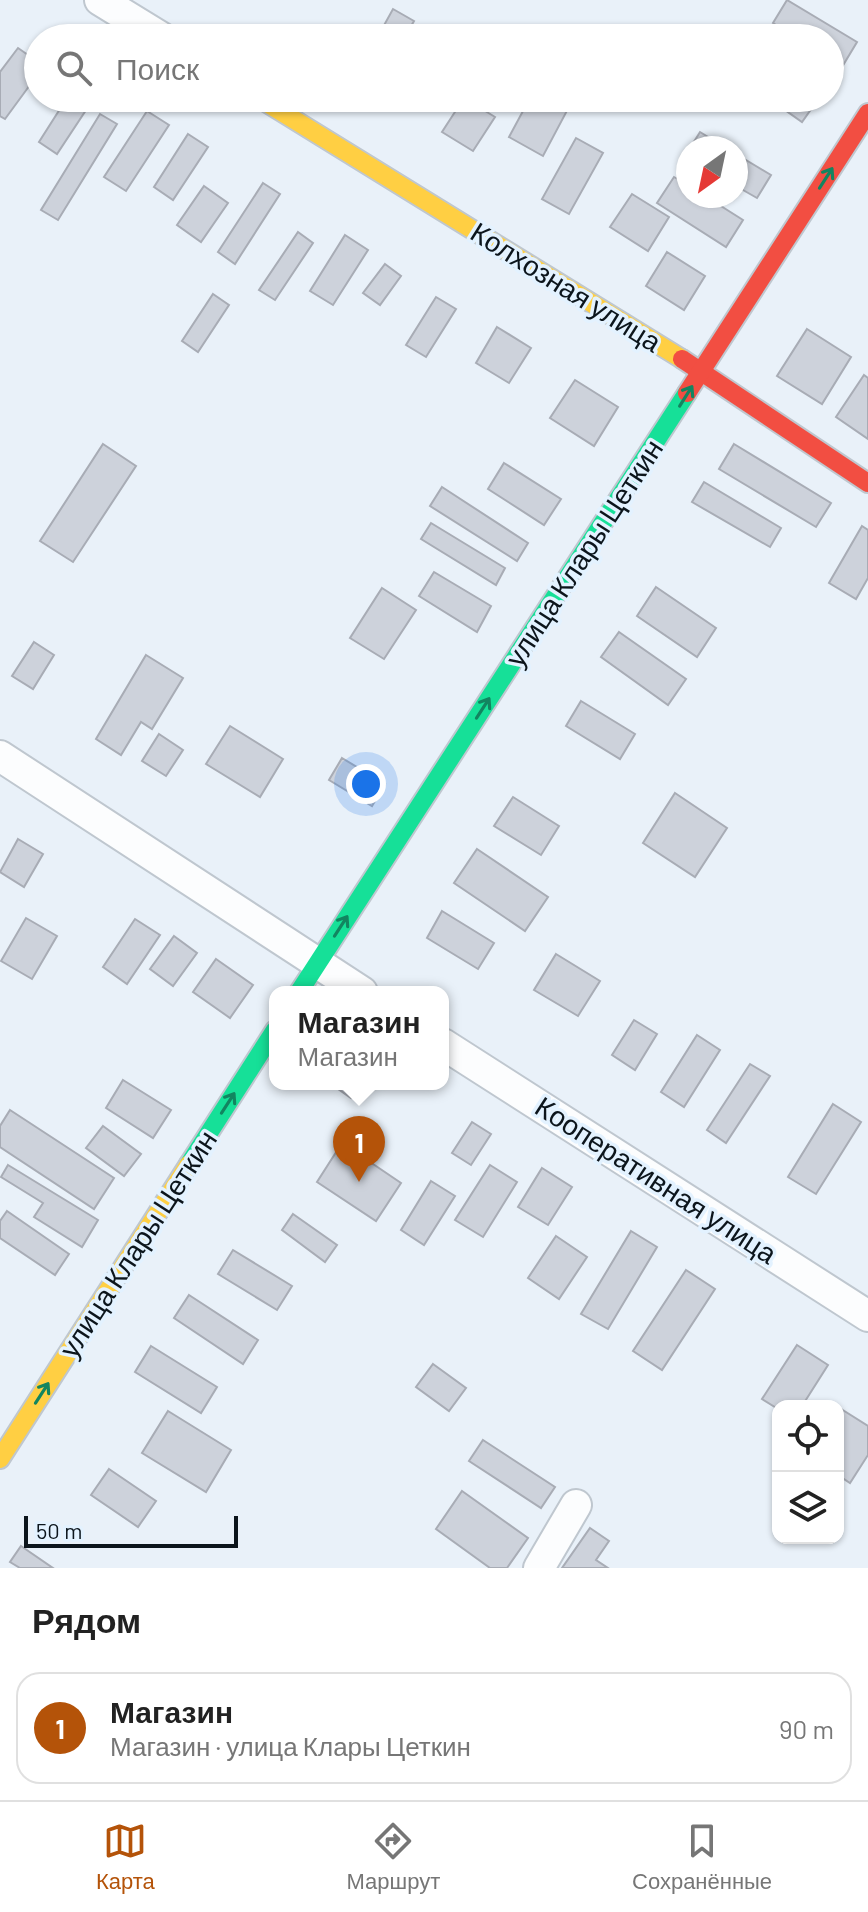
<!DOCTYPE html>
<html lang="ru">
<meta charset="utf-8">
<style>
:root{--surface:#fff;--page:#f2f2f2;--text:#222;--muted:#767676;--line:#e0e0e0;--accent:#b45309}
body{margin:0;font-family:Barlow,sans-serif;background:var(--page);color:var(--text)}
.controls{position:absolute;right:24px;bottom:24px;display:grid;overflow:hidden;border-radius:16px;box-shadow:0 2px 6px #0004}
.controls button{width:72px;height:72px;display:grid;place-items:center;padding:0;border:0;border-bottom:2px solid var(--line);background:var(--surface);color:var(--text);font:40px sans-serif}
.compass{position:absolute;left:676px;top:136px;width:72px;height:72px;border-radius:50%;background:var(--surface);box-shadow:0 2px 6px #0004;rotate:213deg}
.scale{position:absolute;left:24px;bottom:20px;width:214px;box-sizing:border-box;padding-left:8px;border:4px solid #0c151c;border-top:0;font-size:22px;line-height:28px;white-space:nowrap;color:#0c151c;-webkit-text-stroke:6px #e3f2ff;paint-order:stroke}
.you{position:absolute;left:366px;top:784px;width:28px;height:28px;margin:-20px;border:6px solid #fff;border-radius:50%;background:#1a73e8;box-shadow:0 0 0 12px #1a73e833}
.badge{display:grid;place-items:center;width:52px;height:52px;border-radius:50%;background:var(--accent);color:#fff;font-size:26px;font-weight:700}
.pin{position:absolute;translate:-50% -66px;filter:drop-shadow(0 2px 4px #0008)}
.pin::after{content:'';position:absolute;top:42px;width:28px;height:24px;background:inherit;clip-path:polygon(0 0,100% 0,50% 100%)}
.popup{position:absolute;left:269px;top:986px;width:180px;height:104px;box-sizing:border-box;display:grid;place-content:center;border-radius:16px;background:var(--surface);filter:drop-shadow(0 2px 6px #0005);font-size:26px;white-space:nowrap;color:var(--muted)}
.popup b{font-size:30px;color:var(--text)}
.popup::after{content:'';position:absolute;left:50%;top:100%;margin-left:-16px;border:16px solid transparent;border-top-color:var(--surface)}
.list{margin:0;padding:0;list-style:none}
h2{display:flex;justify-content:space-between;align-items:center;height:104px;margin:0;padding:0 32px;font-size:34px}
h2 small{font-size:26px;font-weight:400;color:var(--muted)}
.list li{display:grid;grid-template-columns:52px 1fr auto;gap:24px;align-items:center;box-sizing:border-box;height:112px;margin:0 16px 16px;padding:0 16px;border:2px solid var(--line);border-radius:24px}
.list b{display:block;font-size:30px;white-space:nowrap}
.list p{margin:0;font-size:26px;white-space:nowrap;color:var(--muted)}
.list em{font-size:26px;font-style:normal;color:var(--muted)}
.icon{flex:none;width:44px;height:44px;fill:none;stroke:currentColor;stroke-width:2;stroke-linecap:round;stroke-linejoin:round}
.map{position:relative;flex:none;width:868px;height:1568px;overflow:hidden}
.search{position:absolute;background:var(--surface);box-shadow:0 2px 6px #0004;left:24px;right:24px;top:24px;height:88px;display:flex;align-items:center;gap:20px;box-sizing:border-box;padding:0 28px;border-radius:44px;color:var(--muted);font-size:30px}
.sheet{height:232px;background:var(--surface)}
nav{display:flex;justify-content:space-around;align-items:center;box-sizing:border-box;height:112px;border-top:2px solid var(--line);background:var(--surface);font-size:22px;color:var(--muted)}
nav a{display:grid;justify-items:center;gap:4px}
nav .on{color:var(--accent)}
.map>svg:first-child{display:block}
.building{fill:#cdd2db;stroke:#a8acb5;stroke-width:2}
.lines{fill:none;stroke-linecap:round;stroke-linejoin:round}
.street-casing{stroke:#bfc7cf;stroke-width:34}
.fast-casing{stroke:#bfc7cf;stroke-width:22}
.slow-casing{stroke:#bfc7cf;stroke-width:22}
.jam-casing{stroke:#bfc7cf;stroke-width:22}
.street{stroke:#fcfdfe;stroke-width:30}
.fast{stroke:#16e098;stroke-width:18}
.slow{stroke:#ffcf43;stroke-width:18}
.jam{stroke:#f24e42;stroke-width:18}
.oneway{stroke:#128560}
.labels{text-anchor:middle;stroke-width:7;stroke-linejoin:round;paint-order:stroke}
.street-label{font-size:28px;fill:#0c151c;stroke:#e3f2ff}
</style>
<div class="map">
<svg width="868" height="1568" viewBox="0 0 868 1568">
<rect width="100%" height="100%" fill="#e9f1f9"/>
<g class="building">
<path d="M787,0L857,42L842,67L830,59V38H796L773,23Z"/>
<path d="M393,9L414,21L404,38H377Z"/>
<path d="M18,48L38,62V74L5,119L0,116V72Z"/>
<path d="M67,98H94L57,154L39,142Z"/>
<path d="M464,98L495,117L473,151L442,132Z"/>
<path d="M530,98H557L570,105L543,156L509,137Z"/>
<path d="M768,98H819L802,122Z"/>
<path d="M147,111L169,125L126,191L104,177Z"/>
<path d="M100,114L117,124L58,220L41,210Z"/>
<path d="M700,132L726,148H690Z"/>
<path d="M188,134L208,147L173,200L154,187Z"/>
<path d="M576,138L603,153L569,214L542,199Z"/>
<path d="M736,154L771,175L757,198L736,186Z"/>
<path d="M674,177L688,185V196H705L743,220L726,247L657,203Z"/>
<path d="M263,183L280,194L235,264L218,252Z"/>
<path d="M204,186L228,203L201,242L177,225Z"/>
<path d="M632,194L669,217L648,251L610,227Z"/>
<path d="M298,232L313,243L275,300L259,290Z"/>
<path d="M345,235L368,250L333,305L310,291Z"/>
<path d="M667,252L705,276L684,310L646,286Z"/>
<path d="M385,264L401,276L380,305L363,293Z"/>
<path d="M213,294L229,305L198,352L182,341Z"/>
<path d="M436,297L456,309L426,357L406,345Z"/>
<path d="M497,327L531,348L509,383L476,363Z"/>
<path d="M807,329L851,357L822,404L777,376Z"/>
<path d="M864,375L868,378V439L836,417Z"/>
<path d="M575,380L618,407L594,446L550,418Z"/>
<path d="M103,444L136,466L73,562L40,541Z"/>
<path d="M734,444L831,503L816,527L719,469Z"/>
<path d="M504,463L561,499L544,525L488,489Z"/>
<path d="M704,482L781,528L770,547L692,502Z"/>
<path d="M442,487L528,543L517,561L430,506Z"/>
<path d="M431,523L505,568L496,585L421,539Z"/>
<path d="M862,526L868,530V578L856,599L829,583Z"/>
<path d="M434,572L491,606L477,632L419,596Z"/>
<path d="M656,587L716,628L697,657L637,616Z"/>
<path d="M382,588L416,610L384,659L350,638Z"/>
<path d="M619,632L686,679L668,705L601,657Z"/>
<path d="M34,642L54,655L33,689L12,676Z"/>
<path d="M146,655L183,678L152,729L141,722L121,755L96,739Z"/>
<path d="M581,701L635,734L620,759L566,726Z"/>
<path d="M230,726L283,759L260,797L206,764Z"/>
<path d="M159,734L183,750L166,776L142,761Z"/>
<path d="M342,758L385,784L372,806L329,780Z"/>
<path d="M675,793L727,828L695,877L643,843Z"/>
<path d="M513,797L559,826L541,855L494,826Z"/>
<path d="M18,839L43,854L24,887L0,872Z"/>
<path d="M477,849L548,897L525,931L454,883Z"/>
<path d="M442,911L494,943L478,969L427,938Z"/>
<path d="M26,918L57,936L32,979L1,961Z"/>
<path d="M135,919L160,935L127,984L103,967Z"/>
<path d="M174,936L197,953L173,986L150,969Z"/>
<path d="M556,954L600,981L578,1016L534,990Z"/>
<path d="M216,959L253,985L230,1018L193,992Z"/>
<path d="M634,1020L657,1034L635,1070L612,1055Z"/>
<path d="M697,1035L720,1050L684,1107L661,1092Z"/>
<path d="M750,1064L770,1076L726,1143L707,1130Z"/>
<path d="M123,1080L171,1110L153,1138L106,1108Z"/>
<path d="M331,1084H361L351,1098Z"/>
<path d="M833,1104L861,1122L816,1194L788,1177Z"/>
<path d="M10,1110L114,1178L94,1209L0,1147V1126Z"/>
<path d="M472,1122L491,1134L471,1165L452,1153Z"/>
<path d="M103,1126L141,1154L124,1176L86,1148Z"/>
<path d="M342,1143L401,1183L376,1221L317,1182Z"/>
<path d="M8,1165L98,1220L82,1247L34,1217L43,1203L1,1177Z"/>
<path d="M490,1165L517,1182L483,1237L455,1220Z"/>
<path d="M542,1168L572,1187L548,1225L518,1207Z"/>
<path d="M431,1181L455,1196L424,1245L401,1230Z"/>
<path d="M7,1211L69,1254L55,1275L0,1238V1221Z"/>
<path d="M293,1214L337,1245L325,1262L282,1230Z"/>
<path d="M631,1231L657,1247L608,1329L581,1314Z"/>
<path d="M556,1236L587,1257L559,1299L528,1278Z"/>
<path d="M233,1250L292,1286L277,1310L218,1274Z"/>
<path d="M686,1270L715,1289L662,1370L633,1351Z"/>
<path d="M189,1295L258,1340L243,1364L174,1318Z"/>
<path d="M797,1345L828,1365L802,1406H778V1409L762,1399Z"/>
<path d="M151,1346L217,1387L201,1413L135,1372Z"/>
<path d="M433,1364L466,1388L449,1411L416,1387Z"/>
<path d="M838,1407L868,1426V1455L850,1483L838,1475Z"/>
<path d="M168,1411L231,1450L206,1492L142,1453Z"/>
<path d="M483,1440L555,1487L541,1508L469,1461Z"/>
<path d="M109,1469L156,1501L138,1527L91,1495Z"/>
<path d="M462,1491L528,1538L507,1568H490L436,1529Z"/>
<path d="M590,1528L609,1541L596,1560L608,1568H562Z"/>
<path d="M21,1546L53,1568H20L10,1562Z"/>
</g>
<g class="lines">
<defs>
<g id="street">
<path d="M100,0L162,38"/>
<path d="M0,756L362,992"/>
<path d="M443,1044L868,1316"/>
<path d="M539,1568L576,1505"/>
</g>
<g id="fast">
<path d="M299,992L687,393"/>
<path d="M189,1164L275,1030"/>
</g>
<g id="slow">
<path d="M259,98L682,359"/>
<path d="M0,1459L189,1164"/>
</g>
<g id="jam">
<path d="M682,359L868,483"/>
<path d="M687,393L868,113"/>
</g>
</defs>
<use href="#street" class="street-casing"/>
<use href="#fast" class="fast-casing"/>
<use href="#slow" class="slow-casing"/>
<use href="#jam" class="jam-casing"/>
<use href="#street" class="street"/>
<use href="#fast" class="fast"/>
<use href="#slow" class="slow"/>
<use href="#jam" class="jam"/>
</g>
<defs><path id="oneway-shaft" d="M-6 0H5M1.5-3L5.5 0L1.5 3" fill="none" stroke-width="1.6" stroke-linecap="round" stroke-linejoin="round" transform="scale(2)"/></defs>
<g class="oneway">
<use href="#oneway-shaft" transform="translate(826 178) rotate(-57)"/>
<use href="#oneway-shaft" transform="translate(686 396) rotate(-58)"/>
<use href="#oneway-shaft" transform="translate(483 708) rotate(-57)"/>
<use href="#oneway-shaft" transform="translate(341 926) rotate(-57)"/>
<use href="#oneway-shaft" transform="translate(228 1103) rotate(-57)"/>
<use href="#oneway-shaft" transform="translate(42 1393) rotate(-57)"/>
</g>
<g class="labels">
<g class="street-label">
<text transform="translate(566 287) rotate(32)" y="10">Колхозная улица</text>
<text transform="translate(584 553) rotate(-57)" y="10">улица Клары Цеткин</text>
<text transform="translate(656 1180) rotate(33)" y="10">Кооперативная улица</text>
<text transform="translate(138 1244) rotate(-57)" y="10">улица Клары Цеткин</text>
</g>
</g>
</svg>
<div class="controls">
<button><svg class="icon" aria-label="locate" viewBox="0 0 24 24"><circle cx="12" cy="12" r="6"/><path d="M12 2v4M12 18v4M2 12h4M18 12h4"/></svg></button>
<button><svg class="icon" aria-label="layers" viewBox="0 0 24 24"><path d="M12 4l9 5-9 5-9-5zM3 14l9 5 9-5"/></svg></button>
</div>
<svg class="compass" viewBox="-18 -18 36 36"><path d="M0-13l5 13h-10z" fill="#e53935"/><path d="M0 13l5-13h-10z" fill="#767676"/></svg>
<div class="scale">50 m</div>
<div class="you"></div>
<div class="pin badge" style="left:359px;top:1182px">1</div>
<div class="popup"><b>Магазин</b>Магазин</div>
<div class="search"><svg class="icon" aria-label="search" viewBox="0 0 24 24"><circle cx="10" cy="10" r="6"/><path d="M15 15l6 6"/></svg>Поиск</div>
</div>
<section class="sheet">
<h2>Рядом<small></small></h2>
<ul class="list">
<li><span class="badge">1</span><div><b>Магазин</b><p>Магазин · улица Клары Цеткин</p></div><em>90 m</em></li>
</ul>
</section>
<nav>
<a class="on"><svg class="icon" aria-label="map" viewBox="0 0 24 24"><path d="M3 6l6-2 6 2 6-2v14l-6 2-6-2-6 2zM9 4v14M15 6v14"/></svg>Карта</a>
<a><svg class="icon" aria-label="directions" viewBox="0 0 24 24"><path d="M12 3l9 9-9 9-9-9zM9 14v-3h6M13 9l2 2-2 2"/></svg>Маршрут</a>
<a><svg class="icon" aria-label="saved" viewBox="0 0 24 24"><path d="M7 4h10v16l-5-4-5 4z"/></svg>Сохранённые</a>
</nav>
